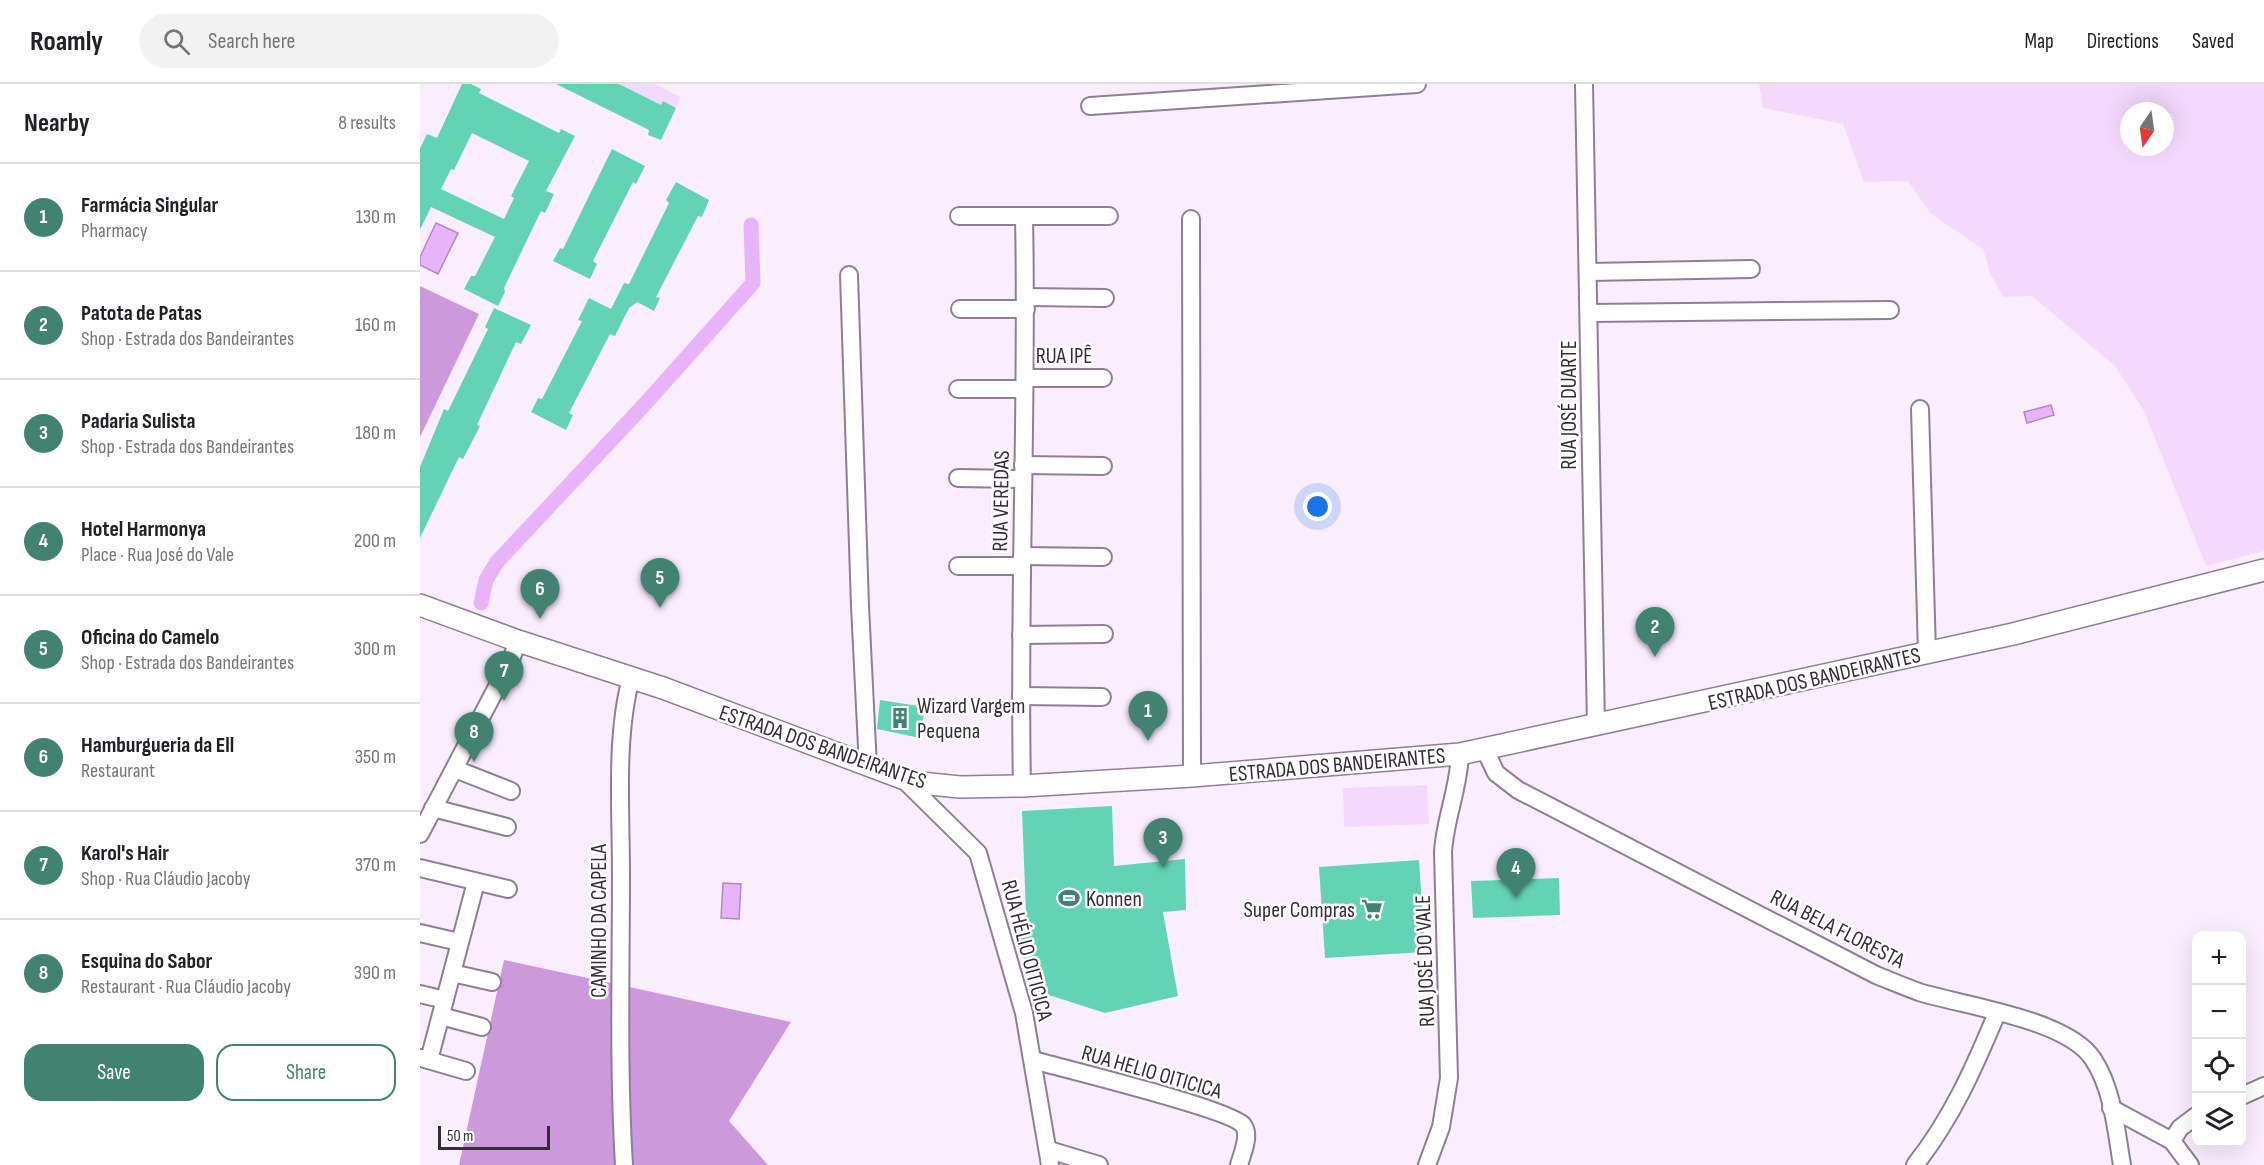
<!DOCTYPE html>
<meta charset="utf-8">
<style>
:root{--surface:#fff;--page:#f2f2f2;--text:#202124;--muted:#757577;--line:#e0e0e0;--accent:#428270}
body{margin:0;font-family:"Sofia Sans Condensed",sans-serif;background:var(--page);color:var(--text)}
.controls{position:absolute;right:18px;bottom:18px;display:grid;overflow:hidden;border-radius:12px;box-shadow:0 6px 24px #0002}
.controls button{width:54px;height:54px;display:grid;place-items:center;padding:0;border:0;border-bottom:2px solid var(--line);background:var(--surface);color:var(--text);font:30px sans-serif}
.compass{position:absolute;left:1700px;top:18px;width:54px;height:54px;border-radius:50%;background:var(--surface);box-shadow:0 6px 24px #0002;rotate:193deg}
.scale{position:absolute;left:18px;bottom:15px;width:112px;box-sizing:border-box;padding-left:6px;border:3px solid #342c36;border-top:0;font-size:16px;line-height:21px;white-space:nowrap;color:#342c36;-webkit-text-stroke:4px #fff;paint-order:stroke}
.you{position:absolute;left:898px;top:423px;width:21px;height:21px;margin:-15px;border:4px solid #fff;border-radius:50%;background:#1a73e8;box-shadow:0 0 0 9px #1a73e833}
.badge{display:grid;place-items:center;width:39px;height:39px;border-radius:50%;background:var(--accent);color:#fff;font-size:20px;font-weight:700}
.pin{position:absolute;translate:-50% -50px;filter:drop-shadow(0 2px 3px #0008)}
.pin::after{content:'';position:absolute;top:32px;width:21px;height:18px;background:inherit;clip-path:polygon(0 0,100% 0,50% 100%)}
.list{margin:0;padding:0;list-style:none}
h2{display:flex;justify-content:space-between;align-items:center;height:78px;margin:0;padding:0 24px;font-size:26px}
h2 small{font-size:20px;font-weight:400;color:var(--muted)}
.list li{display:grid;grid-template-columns:39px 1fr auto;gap:18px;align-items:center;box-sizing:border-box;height:108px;padding:0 24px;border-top:2px solid var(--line)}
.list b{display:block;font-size:22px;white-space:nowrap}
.list p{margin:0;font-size:20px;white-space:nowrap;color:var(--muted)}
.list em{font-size:20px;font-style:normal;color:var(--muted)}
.actions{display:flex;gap:12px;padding:18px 24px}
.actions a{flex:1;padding:14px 0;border:2px solid var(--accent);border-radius:18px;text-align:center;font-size:21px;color:var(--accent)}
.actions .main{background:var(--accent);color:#fff}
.icon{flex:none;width:33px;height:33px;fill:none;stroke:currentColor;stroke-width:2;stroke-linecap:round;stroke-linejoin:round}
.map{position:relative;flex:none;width:1844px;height:1081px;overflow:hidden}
header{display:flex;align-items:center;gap:36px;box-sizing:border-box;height:84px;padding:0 30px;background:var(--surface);border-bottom:2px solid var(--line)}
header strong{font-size:28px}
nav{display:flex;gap:33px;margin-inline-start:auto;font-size:21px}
.search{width:420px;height:54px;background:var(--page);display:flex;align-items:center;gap:15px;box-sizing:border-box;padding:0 21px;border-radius:33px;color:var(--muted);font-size:22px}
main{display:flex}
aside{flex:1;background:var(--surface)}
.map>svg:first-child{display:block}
.green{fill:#f4d9fc;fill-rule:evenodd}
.forest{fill:#cd99dd}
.water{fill:#e8b3f9;stroke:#b28abe;stroke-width:1.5}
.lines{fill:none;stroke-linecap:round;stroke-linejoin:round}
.canal{stroke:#e8b3f9;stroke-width:15}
.building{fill:#64d3b5;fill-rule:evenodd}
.minor-casing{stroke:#907e96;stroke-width:20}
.major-casing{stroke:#907e96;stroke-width:24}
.minor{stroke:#fff;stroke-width:16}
.major{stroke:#fff;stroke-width:21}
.labels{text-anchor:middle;stroke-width:5;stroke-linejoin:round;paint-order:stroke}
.street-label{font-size:22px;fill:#342c36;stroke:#fff}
.poi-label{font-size:22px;fill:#342c36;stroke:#fff;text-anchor:start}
</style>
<header>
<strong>Roamly</strong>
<div class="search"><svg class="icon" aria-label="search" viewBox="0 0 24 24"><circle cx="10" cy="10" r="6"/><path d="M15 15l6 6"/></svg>Search here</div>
<nav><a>Map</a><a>Directions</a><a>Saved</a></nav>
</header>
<main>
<aside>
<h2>Nearby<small>8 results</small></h2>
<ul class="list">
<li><span class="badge">1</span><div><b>Farmácia Singular</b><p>Pharmacy</p></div><em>130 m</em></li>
<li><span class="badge">2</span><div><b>Patota de Patas</b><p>Shop · Estrada dos Bandeirantes</p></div><em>160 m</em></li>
<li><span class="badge">3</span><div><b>Padaria Sulista</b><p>Shop · Estrada dos Bandeirantes</p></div><em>180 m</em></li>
<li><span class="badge">4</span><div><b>Hotel Harmonya</b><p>Place · Rua José do Vale</p></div><em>200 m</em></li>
<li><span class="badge">5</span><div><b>Oficina do Camelo</b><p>Shop · Estrada dos Bandeirantes</p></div><em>300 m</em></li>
<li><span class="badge">6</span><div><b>Hamburgueria da Ell</b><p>Restaurant</p></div><em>350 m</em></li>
<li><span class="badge">7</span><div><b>Karol's Hair</b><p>Shop · Rua Cláudio Jacoby</p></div><em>370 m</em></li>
<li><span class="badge">8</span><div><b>Esquina do Sabor</b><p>Restaurant · Rua Cláudio Jacoby</p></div><em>390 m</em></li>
</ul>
<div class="actions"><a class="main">Save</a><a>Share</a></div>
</aside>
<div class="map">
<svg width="1844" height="1081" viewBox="0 0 1844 1081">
<rect width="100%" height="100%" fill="#faeefe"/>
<g class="green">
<path d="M199,0H235L261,13L256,24L243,17L241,21Z"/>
<path d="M1339,0H1844V467L1786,482L1724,327L1695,282L1612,212L1583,213L1570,189L1563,165L1511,130L1488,97L1444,98L1423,40L1343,24ZM1709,27H1745V63H1709Z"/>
<path d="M1007,701L1009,740L924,743L923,704Z"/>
</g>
<g class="forest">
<path d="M0,202L59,230L0,353Z"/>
<path d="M84,876L371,938L309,1037L348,1081H39Z"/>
</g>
<g class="water">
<path d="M16,139L38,149L18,190L0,181V173Z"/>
<path d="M1631,321L1634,331L1607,339L1604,328Z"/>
<path d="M303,799L321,800L319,835L301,834Z"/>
</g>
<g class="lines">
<path class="canal" d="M61,519L66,496L77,478L225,320L333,199L331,141"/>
</g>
<g class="building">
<path d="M42,0H51L61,5L59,9L139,49L141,45L155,52L126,107L134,110L125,129L121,127L84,204L85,208L78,222L44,205L51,192H55L75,153L11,123L0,146V64L7,50L17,54ZM52,49L109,77L91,112L94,114L84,135L21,105L31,85L34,86Z"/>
<path d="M136,0H199L241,21L243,17L256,24L241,56L228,51L229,46Z"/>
<path d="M192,65L225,82L216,100L213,98L173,177L177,180L170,195L133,177L140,164L143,165Z"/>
<path d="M256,98L289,116L282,133L278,132L236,213L240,214L234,227L217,218L209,224L195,252L190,250L149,329L153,331L146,346L111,328L118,314L122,315L162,237L158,236L169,214L191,225L204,199L209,200L249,119L246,116Z"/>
<path d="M74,224L111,241L101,260L96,258L57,341L60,342L43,375L39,373L0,454V383L24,325L28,327L68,245L65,243Z"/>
<path d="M460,616L505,623L500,654L457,645Z"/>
<path d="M692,722L694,782L765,775L766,826L743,828L758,912L685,929L610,905L600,855L606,829L602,727Z"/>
<path d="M999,776L1005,868L905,874L899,783Z"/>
<path d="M1139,794L1140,831L1053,834L1051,797Z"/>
</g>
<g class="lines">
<defs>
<g id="minor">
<path d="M1164,0L1176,642"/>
<path d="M670,22L997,0"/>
<path d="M539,132H689"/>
<path d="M771,135L772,692"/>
<path d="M1169,188L1331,185"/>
<path d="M429,191L440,522L448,683"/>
<path d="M606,213L685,214"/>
<path d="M540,225H606"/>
<path d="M1170,229L1470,226"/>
<path d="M605,294H683"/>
<path d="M538,305H604"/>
<path d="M1500,325L1507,569"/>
<path d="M603,381L683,382"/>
<path d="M538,394L603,395"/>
<path d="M602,472L683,473"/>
<path d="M538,482H602"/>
<path d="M601,551L684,550"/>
<path d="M601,612L682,613"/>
<path d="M1065,666L1076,689L1098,706L1456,891C1471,897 1485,903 1499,908C1544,922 1647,935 1673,975C1693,1005 1696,1046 1702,1081"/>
<path d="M35,685L91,707"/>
<path d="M483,695L558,769L604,929L630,1081"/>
<path d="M602,702C598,512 608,322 604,133"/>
<path d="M13,724L87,743"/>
<path d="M0,750L90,578L98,557"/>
<path d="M0,784L88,805"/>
<path d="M0,849L39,858"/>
<path d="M32,889L72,898"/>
<path d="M0,910L25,916"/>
<path d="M21,932L62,943"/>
<path d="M1,974L46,987"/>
<path d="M9,976L56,798"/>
<path d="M613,976C645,985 810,1025 823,1041C831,1051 822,1070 819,1081"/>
<path d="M1822,1012L1844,1002"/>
<path d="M1691,1024L1752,1057L1770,1081"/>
<path d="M1752,1057L1760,1044L1776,1032"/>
<path d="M629,1066L679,1081"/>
<path d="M204,1081C198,984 201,886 201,789C201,727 195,653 211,594"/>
<path d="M1007,1081L1021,1043L1029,994L1023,768C1025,734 1039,704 1040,670"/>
<path d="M1495,1081C1532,1034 1554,984 1577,929"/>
</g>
<path id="major" d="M0,521L98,557L243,604L482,694L500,699L540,703L602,702L772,692L1040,670L1593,550L1844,486"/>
</defs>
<use href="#minor" class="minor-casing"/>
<use href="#major" class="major-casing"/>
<use href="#minor" class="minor"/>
<use href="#major" class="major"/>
</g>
<defs>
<symbol id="building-bare" viewBox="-9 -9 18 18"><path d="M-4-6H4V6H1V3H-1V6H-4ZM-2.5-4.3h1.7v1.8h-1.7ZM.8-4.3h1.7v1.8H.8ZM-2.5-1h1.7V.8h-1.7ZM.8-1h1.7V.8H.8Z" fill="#428270" stroke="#fff" stroke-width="2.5" paint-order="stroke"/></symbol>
<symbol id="stadium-bare" viewBox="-9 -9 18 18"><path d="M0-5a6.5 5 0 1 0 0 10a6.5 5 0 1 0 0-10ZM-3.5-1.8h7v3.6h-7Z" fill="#428270" stroke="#fff" stroke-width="2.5" paint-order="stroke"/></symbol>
<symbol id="supermarket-bare" viewBox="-9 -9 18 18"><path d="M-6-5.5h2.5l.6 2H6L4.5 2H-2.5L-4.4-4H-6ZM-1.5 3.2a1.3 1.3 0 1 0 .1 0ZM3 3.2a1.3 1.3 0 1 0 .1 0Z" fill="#428270" stroke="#fff" stroke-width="2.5" paint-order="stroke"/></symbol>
</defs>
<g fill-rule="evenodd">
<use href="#building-bare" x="465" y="619" width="30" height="30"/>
<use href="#stadium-bare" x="634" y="799" width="30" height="30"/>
<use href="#supermarket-bare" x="937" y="810" width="30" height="30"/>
</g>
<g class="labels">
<g class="street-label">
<text x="644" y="279">RUA IPÊ</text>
<text transform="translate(1148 321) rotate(-90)" y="8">RUA JOSÉ DUARTE</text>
<text transform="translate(580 417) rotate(-89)" y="8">RUA VEREDAS</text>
<text transform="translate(1394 594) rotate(-13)" y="8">ESTRADA DOS BANDEIRANTES</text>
<text transform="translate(403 662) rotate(19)" y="8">ESTRADA DOS BANDEIRANTES</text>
<text transform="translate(917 680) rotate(-5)" y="8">ESTRADA DOS BANDEIRANTES</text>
<text transform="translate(178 837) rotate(-90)" y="8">CAMINHO DA CAPELA</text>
<text transform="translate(1418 844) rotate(27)" y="8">RUA BELA FLORESTA</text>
<text transform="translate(608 866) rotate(75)" y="8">RUA HÉLIO OITICICA</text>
<text transform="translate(1004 877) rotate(-92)" y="8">RUA JOSÉ DO VALE</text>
<text transform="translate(732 987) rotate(16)" y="8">RUA HELIO OITICICA</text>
</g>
<g class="poi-label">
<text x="497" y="629">Wizard Vargem<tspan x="497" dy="25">Pequena</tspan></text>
<text x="666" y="822">Konnen</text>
<text x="935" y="833" text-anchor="end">Super Compras</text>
</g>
</g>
</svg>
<div class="controls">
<button>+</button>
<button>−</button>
<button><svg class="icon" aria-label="locate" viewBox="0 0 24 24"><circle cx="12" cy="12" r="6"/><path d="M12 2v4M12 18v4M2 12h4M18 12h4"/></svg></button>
<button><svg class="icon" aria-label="layers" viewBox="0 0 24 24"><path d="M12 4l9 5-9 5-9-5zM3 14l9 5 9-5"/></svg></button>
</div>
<svg class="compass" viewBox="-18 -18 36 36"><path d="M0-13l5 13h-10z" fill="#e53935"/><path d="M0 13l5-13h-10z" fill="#757577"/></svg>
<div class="scale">50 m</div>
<div class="you"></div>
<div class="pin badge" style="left:728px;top:657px">1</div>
<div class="pin badge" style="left:1235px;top:573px">2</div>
<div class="pin badge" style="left:743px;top:784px">3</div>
<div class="pin badge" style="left:1096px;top:814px">4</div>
<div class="pin badge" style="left:240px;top:524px">5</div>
<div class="pin badge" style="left:120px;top:535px">6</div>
<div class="pin badge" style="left:84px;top:617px">7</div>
<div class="pin badge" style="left:54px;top:678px">8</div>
</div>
</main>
